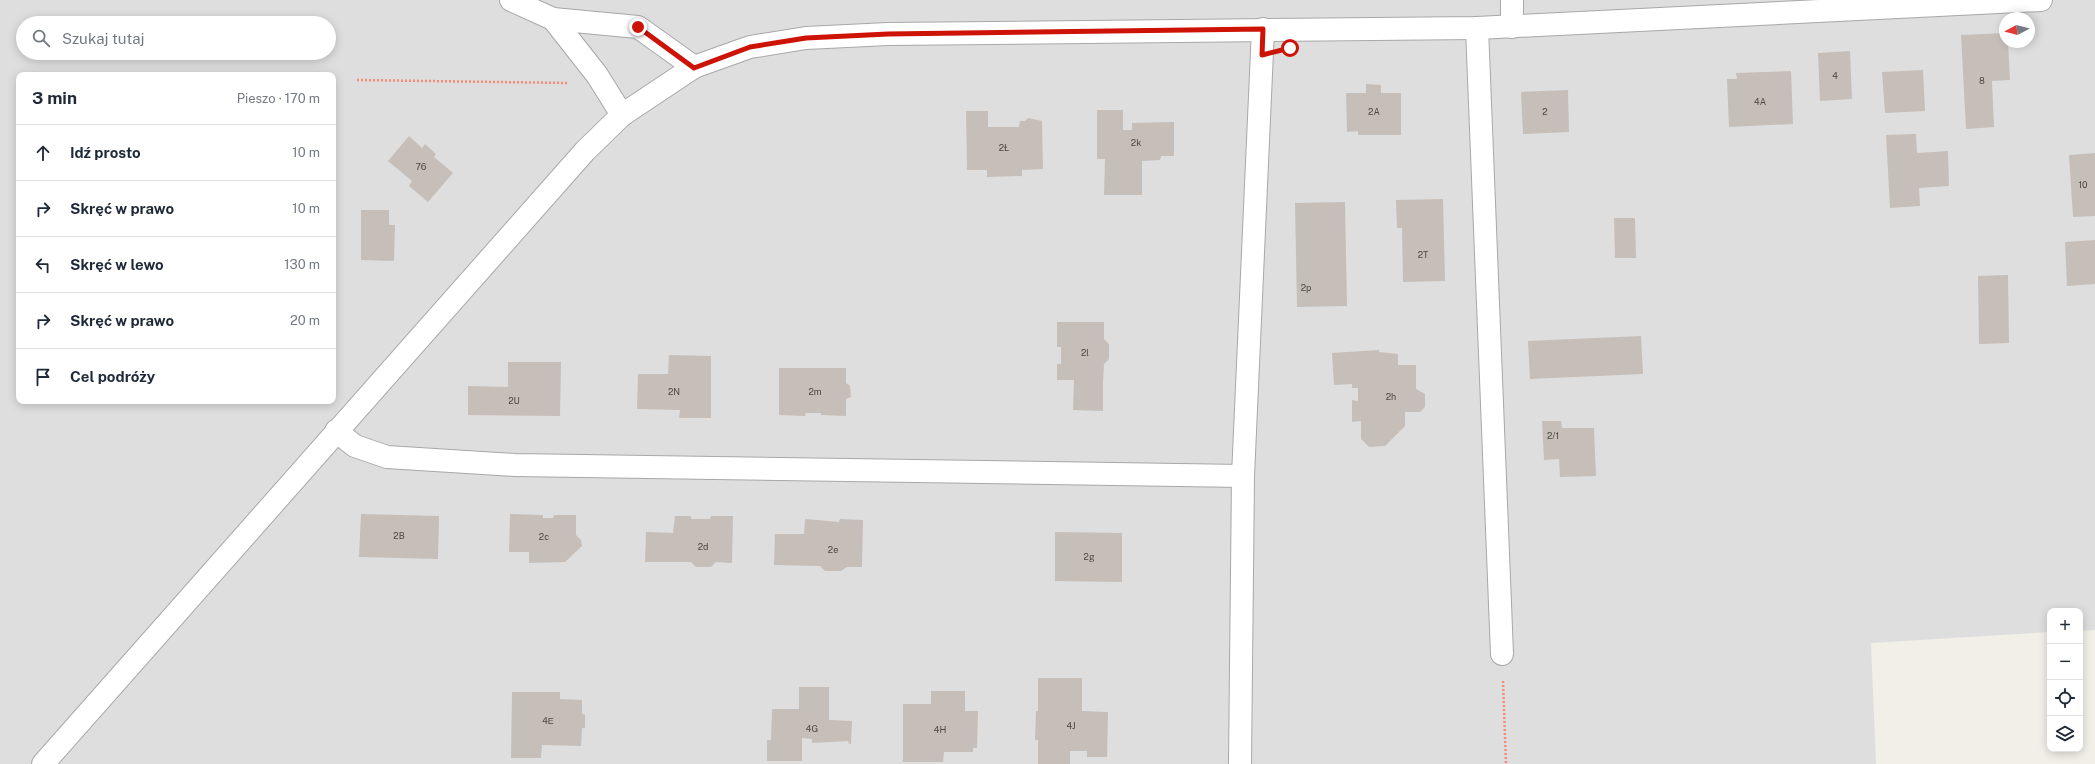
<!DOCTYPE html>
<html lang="pl">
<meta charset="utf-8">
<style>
:root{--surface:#fff;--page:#f2f2f3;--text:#1f2937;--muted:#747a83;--line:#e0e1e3}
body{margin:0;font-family:"Public Sans",sans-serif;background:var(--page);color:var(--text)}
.controls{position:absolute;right:12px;bottom:12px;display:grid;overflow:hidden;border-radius:8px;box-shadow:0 2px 10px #0003}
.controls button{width:36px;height:36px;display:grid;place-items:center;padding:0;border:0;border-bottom:1px solid var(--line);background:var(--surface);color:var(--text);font:20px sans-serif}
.compass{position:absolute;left:1999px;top:12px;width:36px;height:36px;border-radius:50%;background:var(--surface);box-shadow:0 2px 10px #0003;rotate:263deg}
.stop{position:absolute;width:12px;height:12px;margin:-9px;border:3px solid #cd1206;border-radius:50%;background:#fff}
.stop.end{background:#cd1206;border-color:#fff;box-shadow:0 1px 4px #0008}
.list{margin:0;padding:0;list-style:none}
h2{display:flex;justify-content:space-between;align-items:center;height:52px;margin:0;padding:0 16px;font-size:17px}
h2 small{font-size:13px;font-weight:400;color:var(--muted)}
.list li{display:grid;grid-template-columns:26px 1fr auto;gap:12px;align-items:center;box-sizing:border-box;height:56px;padding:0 16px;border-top:1px solid var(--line)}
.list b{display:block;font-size:15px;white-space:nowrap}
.list em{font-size:13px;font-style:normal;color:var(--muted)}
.icon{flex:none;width:22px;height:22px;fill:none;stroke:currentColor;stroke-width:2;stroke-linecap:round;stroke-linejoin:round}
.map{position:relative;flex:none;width:2095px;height:764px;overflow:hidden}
.search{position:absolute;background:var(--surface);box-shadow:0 2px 10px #0003;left:16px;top:16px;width:320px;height:44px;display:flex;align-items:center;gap:10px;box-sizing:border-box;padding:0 14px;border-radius:22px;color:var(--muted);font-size:15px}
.panel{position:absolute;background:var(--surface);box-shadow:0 2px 10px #0003;left:16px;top:72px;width:320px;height:332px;border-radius:8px}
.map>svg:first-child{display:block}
.residential{fill:#dfdede;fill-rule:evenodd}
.building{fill:#c6beb8}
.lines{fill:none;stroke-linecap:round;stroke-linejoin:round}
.minor-casing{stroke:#a8a8a8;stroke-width:24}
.path{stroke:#f68a74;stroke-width:2.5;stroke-dasharray:2 2;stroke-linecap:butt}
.minor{stroke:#fff;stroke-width:22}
.route{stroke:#cd1206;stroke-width:5}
.labels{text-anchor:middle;stroke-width:4;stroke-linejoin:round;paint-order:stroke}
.number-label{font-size:9px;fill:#4a4847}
</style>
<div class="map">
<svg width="2095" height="764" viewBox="0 0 2095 764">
<rect width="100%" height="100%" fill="#f1efe8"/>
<path class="residential" d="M0,0H2095V630L2080,631V611H2050V632L1871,643L1876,764H0ZM2005,18H2029V42H2005ZM23,23H329V53H23ZM19,75H333V401H19Z"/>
<g class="building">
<path d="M2005,33V42H2008L2010,80L1992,81L1994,127L1966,129L1961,35Z"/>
<path d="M1850,51L1852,99L1820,101L1818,53Z"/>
<path d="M1923,70L1925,111L1885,113L1882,72Z"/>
<path d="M1791,71L1793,124L1729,127L1727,79H1737L1736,73Z"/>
<path d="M1366,84L1381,85V93H1401V135H1358V131L1347,132L1346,93H1366Z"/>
<path d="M1568,90L1569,132L1523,134L1521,92Z"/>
<path d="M1097,110H1123V130H1132V123L1174,122V156H1161L1160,160L1142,161V195H1104L1105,159H1097Z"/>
<path d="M966,111H988V127H1019L1020,121H1025L1028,118L1042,121L1043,169L1022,170V176L987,177V170H967Z"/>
<path d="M1916,134L1917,153L1948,151L1949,186L1919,188L1920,206L1890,208L1886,135Z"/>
<path d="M409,136L422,148L425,144L436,154L434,157L453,173L428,202L409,186L412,181L388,161Z"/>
<path d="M2095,153V216L2073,217L2069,155Z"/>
<path d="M1443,199L1445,281L1403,282L1402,228H1397L1396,200Z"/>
<path d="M1345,202L1347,306L1297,307L1295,203Z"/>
<path d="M361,210H389V225H395L394,261L361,260Z"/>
<path d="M1614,218H1635L1636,258H1615Z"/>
<path d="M2095,240V284L2067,286L2065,242Z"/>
<path d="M2008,275L2009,343L1979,344L1978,276Z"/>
<path d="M1057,322H1104V339L1109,344V359L1104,364L1103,381L1097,380L1103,381V411L1073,410L1074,380H1057V364H1061V347H1057Z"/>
<path d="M1641,336L1643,374L1530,379L1528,341Z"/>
<path d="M1379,350V352L1398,354V365H1416V389L1425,394V407L1420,412H1405V426L1385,446L1369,447L1361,439V421L1352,422V400L1358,401V388H1352V384L1334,385L1332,353Z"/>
<path d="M669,355L711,356V418H679L680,410L637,409L638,374H668Z"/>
<path d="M508,362H561L560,416L468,415V386L508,387Z"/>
<path d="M779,368H846V383L850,386L851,397L846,399V416L821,415V413H806L805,416L779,415Z"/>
<path d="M1542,421H1561L1562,428H1594L1596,476L1560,477L1559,459L1544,460Z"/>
<path d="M361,514L439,516L438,559L359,557Z"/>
<path d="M510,514L543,515V518H553L554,515H576V535L581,540L582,546L565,562L529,563V552H509Z"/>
<path d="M675,516H691V519H710L711,516H733L732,563L716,562L711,567H696L691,562H645L646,532L673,533Z"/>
<path d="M805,519L839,522L840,519L863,520L862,567H847L841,571H825L820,566L774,565L775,534H804Z"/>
<path d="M1055,532L1122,533V582L1055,581Z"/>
<path d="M1038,678H1082V711L1108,712L1107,757H1087V751H1070V764H1038V740H1035L1036,711H1038Z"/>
<path d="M799,687H829V720L852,721L851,744L848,743L849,741L812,743V739L802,738V761H767V740H771L772,709H799Z"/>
<path d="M931,691H965V711H978L977,748H973V752H944L943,762H903V704H931Z"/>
<path d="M512,692H560V699L582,700V714L585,715V728H582L581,746L542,745L541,758H511Z"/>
</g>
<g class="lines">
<defs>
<g id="minor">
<path d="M511,0L553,19L638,27L694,67"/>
<path d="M1512,0V27"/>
<path d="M553,19L597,75L622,115"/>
<path d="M1477,28L1502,654"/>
<path d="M336,431L355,446L387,457L515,465L1243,476L1263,29"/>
<path d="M43,764L585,151L622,115L694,67L750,47L806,38L888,34L1477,28L2041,0"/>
<path d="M1240,764L1243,476"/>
</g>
</defs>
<use href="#minor" class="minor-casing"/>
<g class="path">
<path d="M357,80L568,83"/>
<path d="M1503,681L1506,764"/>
</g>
<use href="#minor" class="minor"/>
</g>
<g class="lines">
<path class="route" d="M638,27L694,68L750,47L806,38L888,34L1263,29L1262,55L1290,48"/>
</g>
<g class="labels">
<g class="number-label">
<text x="1835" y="79">4</text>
<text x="1982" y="84">8</text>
<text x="1760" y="105">4A</text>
<text x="1374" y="115">2A</text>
<text x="1545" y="115">2</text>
<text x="1136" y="146">2k</text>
<text x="1004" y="151">2Ł</text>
<text x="421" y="170">76</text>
<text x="2083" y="188">10</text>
<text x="1423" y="258">2T</text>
<text x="1306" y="291">2p</text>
<text x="1085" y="356">2l</text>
<text x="674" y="395">2N</text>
<text x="815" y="395">2m</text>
<text x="1391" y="400">2h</text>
<text x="514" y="404">2U</text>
<text x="1553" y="439">2/1</text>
<text x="399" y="539">2B</text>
<text x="544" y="540">2c</text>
<text x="703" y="550">2d</text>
<text x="833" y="553">2e</text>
<text x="1089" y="560">2g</text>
<text x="548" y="724">4Е</text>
<text x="1071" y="729">4J</text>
<text x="812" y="732">4G</text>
<text x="940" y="733">4H</text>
</g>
</g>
</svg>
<div class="controls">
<button>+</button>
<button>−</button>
<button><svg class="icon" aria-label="locate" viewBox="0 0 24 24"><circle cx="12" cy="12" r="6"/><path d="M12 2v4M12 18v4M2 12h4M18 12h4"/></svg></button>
<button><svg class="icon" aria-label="layers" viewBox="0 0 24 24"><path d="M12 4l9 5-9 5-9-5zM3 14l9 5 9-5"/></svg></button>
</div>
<svg class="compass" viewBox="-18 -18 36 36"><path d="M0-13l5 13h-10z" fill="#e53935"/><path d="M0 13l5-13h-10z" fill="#747a83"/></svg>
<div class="stop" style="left:1290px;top:48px"></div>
<div class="stop end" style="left:638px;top:27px"></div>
<div class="search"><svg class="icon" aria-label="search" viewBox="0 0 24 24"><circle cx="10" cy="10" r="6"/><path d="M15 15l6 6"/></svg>Szukaj tutaj</div>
<section class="panel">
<h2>3 min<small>Pieszo · 170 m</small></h2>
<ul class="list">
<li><svg class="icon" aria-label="ahead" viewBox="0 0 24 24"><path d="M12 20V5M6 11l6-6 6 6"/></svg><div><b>Idź prosto</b></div><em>10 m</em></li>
<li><svg class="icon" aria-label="right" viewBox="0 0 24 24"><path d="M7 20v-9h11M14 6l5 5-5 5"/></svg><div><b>Skręć w prawo</b></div><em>10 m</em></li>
<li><svg class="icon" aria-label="left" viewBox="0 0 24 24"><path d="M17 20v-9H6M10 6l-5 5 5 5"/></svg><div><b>Skręć w lewo</b></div><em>130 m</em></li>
<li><svg class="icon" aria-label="right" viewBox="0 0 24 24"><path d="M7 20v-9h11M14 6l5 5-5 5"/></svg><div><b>Skręć w prawo</b></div><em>20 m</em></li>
<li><svg class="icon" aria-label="arrive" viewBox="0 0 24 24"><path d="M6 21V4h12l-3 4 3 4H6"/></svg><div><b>Cel podróży</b></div></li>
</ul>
</section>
</div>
